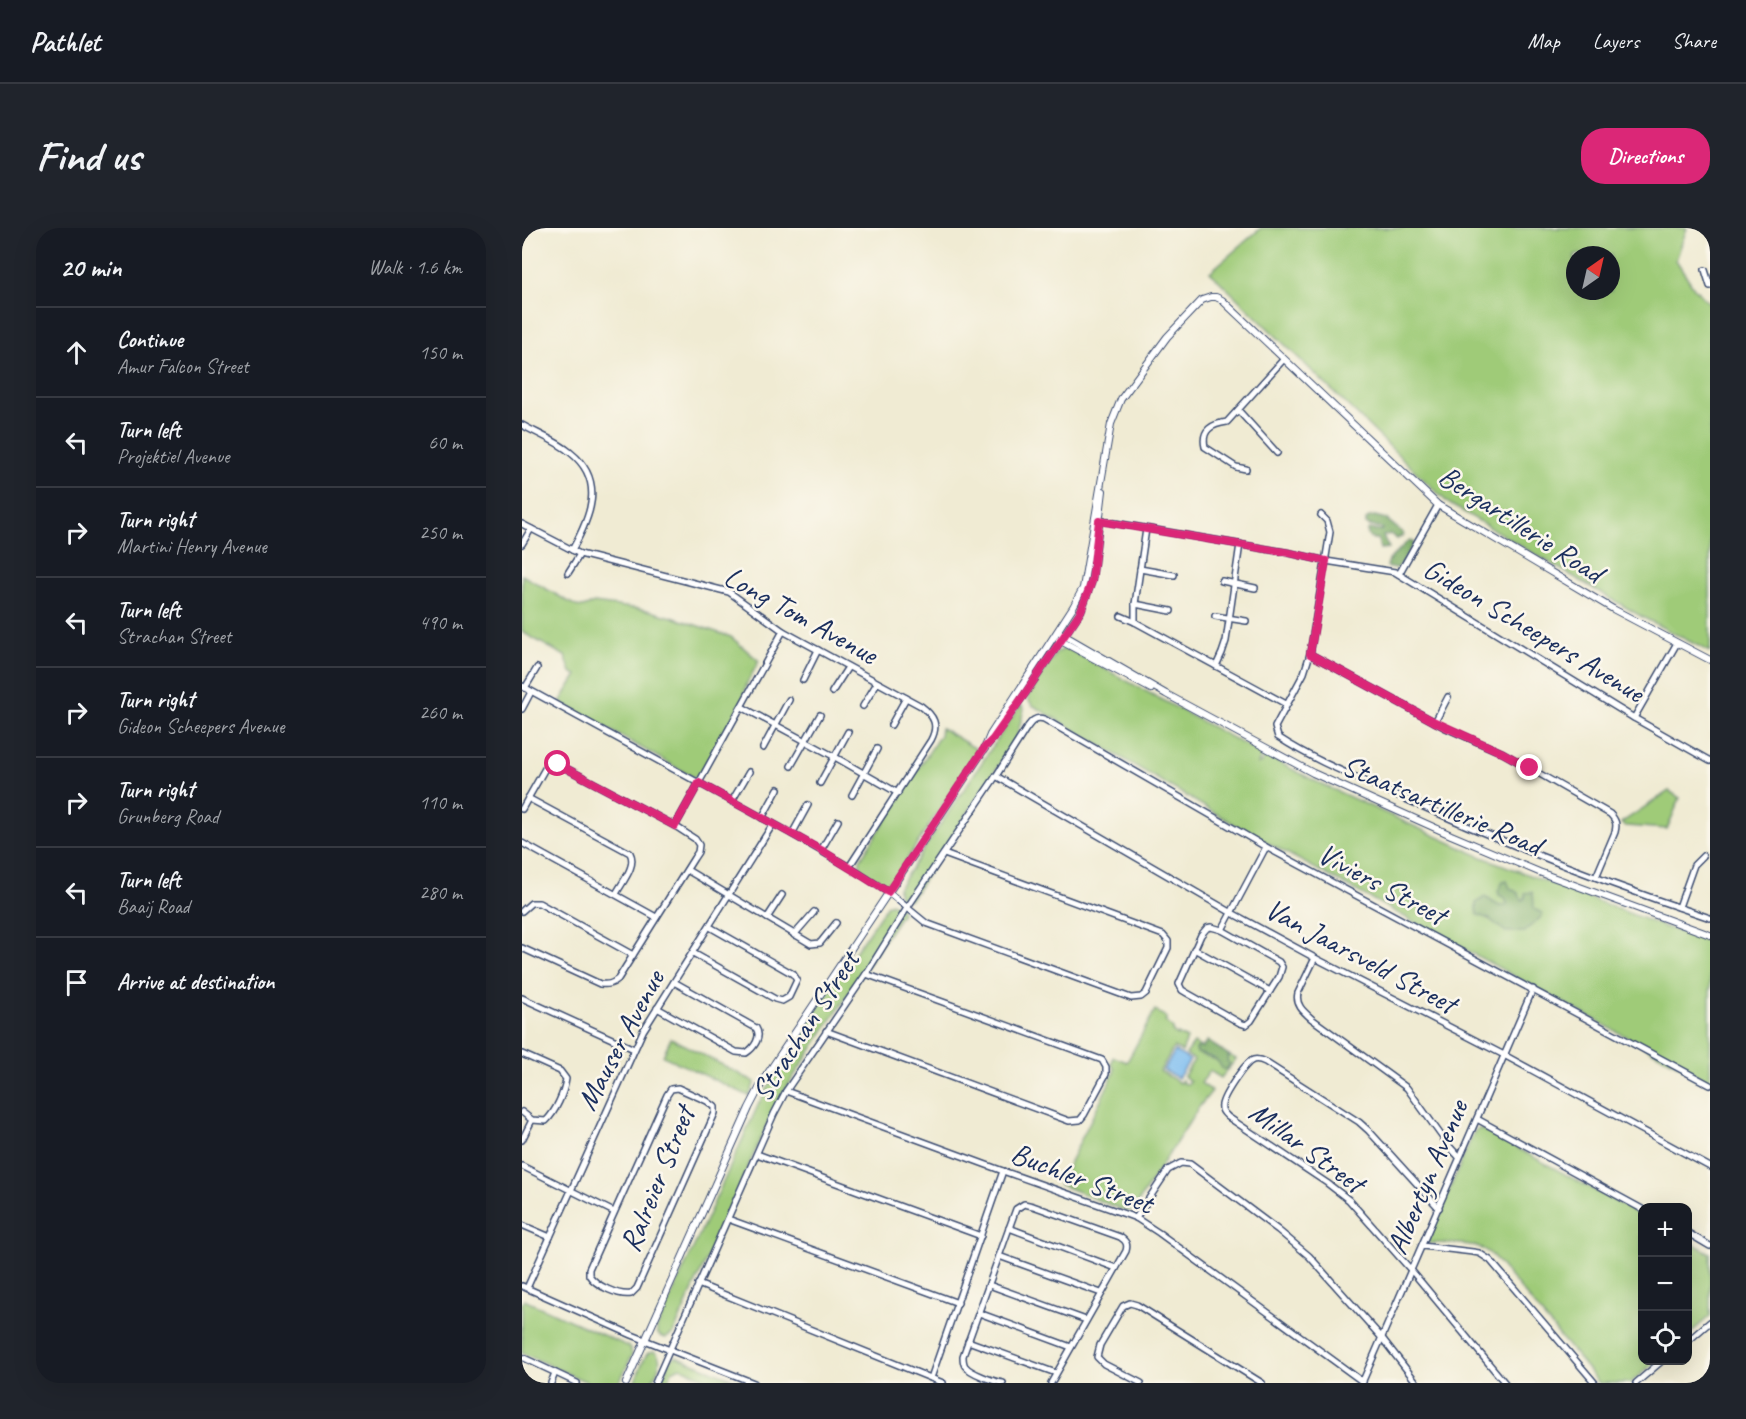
<!DOCTYPE html>
<meta charset="utf-8">
<style>
:root{--surface:#171b24;--page:#20242c;--text:#f1f3f6;--muted:#9ea1a6;--line:#363941;--accent:#db2777}
body{margin:0;font-family:Caveat,sans-serif;background:var(--page);color:var(--text)}
.controls{position:absolute;right:18px;bottom:18px;display:grid;overflow:hidden;border-radius:12px;box-shadow:0 6px 24px #0002}
.controls button{width:54px;height:54px;display:grid;place-items:center;padding:0;border:0;border-bottom:2px solid var(--line);background:var(--surface);color:var(--text);font:30px sans-serif}
.compass{position:absolute;left:1044px;top:18px;width:54px;height:54px;border-radius:50%;background:var(--surface);box-shadow:0 6px 24px #0002;rotate:34deg}
.stop{position:absolute;width:18px;height:18px;margin:-14px;border:4px solid #db2777;border-radius:50%;background:#fff}
.stop.end{background:#db2777;border-color:#fff;box-shadow:0 2px 6px #0008}
.list{margin:0;padding:0;list-style:none}
h2{display:flex;justify-content:space-between;align-items:center;height:78px;margin:0;padding:0 24px;font-size:26px}
h2 small{font-size:20px;font-weight:400;color:var(--muted)}
.list li{display:grid;grid-template-columns:39px 1fr auto;gap:18px;align-items:center;box-sizing:border-box;height:90px;padding:0 24px;border-top:2px solid var(--line)}
.list b{display:block;font-size:22px;white-space:nowrap}
.list p{margin:0;font-size:20px;white-space:nowrap;color:var(--muted)}
.list em{font-size:20px;font-style:normal;color:var(--muted)}
.icon{flex:none;width:33px;height:33px;fill:none;stroke:currentColor;stroke-width:2;stroke-linecap:round;stroke-linejoin:round}
.map{position:relative;flex:none;width:1188px;height:1155px;overflow:hidden;border-radius:24px}
header{display:flex;align-items:center;gap:36px;box-sizing:border-box;height:84px;padding:0 30px;background:var(--surface);border-bottom:2px solid var(--line)}
header strong{font-size:28px}
nav{display:flex;gap:33px;margin-inline-start:auto;font-size:21px}
.intro{display:flex;align-items:center;justify-content:space-between;box-sizing:border-box;height:144px;padding:0 36px}
h1{margin:0;font-size:42px}
.button{padding:15px 27px;border-radius:24px;background:var(--accent);color:#fff;font-size:21px;font-weight:700}
main{display:flex;gap:36px;padding:0 36px}
aside{flex:1;background:var(--surface);border-radius:24px;box-shadow:0 6px 24px #0002}
.map>svg:first-child{display:block}
.green{fill:#9fcb78;stroke:#5d7d6b;stroke-width:1.5;fill-rule:evenodd}
.forest{fill:#7faf68;stroke:#4d6f63;stroke-width:1.5}
.water{fill:#7abcf0;stroke:#4a76a7;stroke-width:1.5}
.lines{fill:none;stroke-linecap:round;stroke-linejoin:round}
.minor-casing{stroke:#3b4b70;stroke-width:8}
.tertiary-casing{stroke:#3b4b70;stroke-width:8}
.minor{stroke:#fff;stroke-width:5}
.tertiary{stroke:#fff;stroke-width:6}
.route{stroke:#db2777;stroke-width:8}
.labels{text-anchor:middle;stroke-width:5;stroke-linejoin:round;paint-order:stroke}
.street-label{font-size:30px;fill:#1b2f5e;stroke:#fbf7ec}
</style>
<header>
<strong>Pathlet</strong>
<nav><a>Map</a><a>Layers</a><a>Share</a></nav>
</header>
<div class="intro"><h1>Find us</h1><a class="button">Directions</a></div>
<main>
<aside>
<h2>20 min<small>Walk · 1.6 km</small></h2>
<ul class="list">
<li><svg class="icon" aria-label="ahead" viewBox="0 0 24 24"><path d="M12 20V5M6 11l6-6 6 6"/></svg><div><b>Continue</b><p>Amur Falcon Street</p></div><em>150 m</em></li>
<li><svg class="icon" aria-label="left" viewBox="0 0 24 24"><path d="M17 20v-9H6M10 6l-5 5 5 5"/></svg><div><b>Turn left</b><p>Projektiel Avenue</p></div><em>60 m</em></li>
<li><svg class="icon" aria-label="right" viewBox="0 0 24 24"><path d="M7 20v-9h11M14 6l5 5-5 5"/></svg><div><b>Turn right</b><p>Martini Henry Avenue</p></div><em>250 m</em></li>
<li><svg class="icon" aria-label="left" viewBox="0 0 24 24"><path d="M17 20v-9H6M10 6l-5 5 5 5"/></svg><div><b>Turn left</b><p>Strachan Street</p></div><em>490 m</em></li>
<li><svg class="icon" aria-label="right" viewBox="0 0 24 24"><path d="M7 20v-9h11M14 6l5 5-5 5"/></svg><div><b>Turn right</b><p>Gideon Scheepers Avenue</p></div><em>260 m</em></li>
<li><svg class="icon" aria-label="right" viewBox="0 0 24 24"><path d="M7 20v-9h11M14 6l5 5-5 5"/></svg><div><b>Turn right</b><p>Grunberg Road</p></div><em>110 m</em></li>
<li><svg class="icon" aria-label="left" viewBox="0 0 24 24"><path d="M17 20v-9H6M10 6l-5 5 5 5"/></svg><div><b>Turn left</b><p>Baaij Road</p></div><em>280 m</em></li>
<li><svg class="icon" aria-label="arrive" viewBox="0 0 24 24"><path d="M6 21V4h12l-3 4 3 4H6"/></svg><div><b>Arrive at destination</b></div></li>
</ul>
</aside>
<div class="map">
<svg width="1188" height="1155" viewBox="0 0 1188 1155">
<rect width="100%" height="100%" fill="#fbf7ec"/>
<filter id="ink" filterUnits="userSpaceOnUse"><feTurbulence type="fractalNoise" baseFrequency=".0167" numOctaves="2"/><feDisplacementMap in="SourceGraphic" scale="12" xChannelSelector="R" yChannelSelector="G"/><feConvolveMatrix kernelMatrix="1 2 1 2 8 2 1 2 1" color-interpolation-filters="sRGB"/></filter>
<filter id="wash" filterUnits="userSpaceOnUse"><feTurbulence type="fractalNoise" baseFrequency=".008" numOctaves="4" result="noise"/><feDisplacementMap in="SourceGraphic" scale="24" xChannelSelector="R" yChannelSelector="G"/><feGaussianBlur stdDeviation="1.35" result="paint"/><feColorMatrix in="noise" values="0 0 0 0 0 0 0 0 0 0 0 0 0 0 0 0 0 1.4 0 .05"/><feComposite in="paint" operator="in"/></filter>
<g filter="url(#wash)">
<rect width="100%" height="100%" fill="#f0ebd3"/>
<g class="green">
<path d="M739,0H1165L1154,32L1172,60L1188,76V424L1122,390L926,275L688,44ZM1053,27H1089V63H1053Z"/>
<path d="M0,347L54,378L61,379L72,375L125,382L150,389L209,409L237,433L225,455L221,471L179,547L171,549L38,474L55,447L49,444L43,428L0,404Z"/>
<path d="M542,421L548,422L740,526L736,536L740,535L743,527L795,554L960,629L1143,699L1188,714V854L722,602L510,477L507,473L506,468L534,425Z"/>
<path d="M500,478L502,481L495,509L390,670L385,672C378,671 375,667 376,660L497,479Z"/>
<path d="M419,500L456,522L371,653L365,656L359,655L341,643L338,637V632L418,507Z"/>
<path d="M1147,563L1158,570L1145,601L1104,598L1099,595Z"/>
<path d="M369,675L378,679L380,685L256,872L151,1106L144,1110C138,1109 134,1106 135,1100L237,875C274,808 322,741 365,677Z"/>
<path d="M633,782L645,790L643,793L651,801V805L656,808V806L665,811L660,824L652,819L638,843L658,855L660,852L661,855L665,856L668,854L662,848L672,832L664,826L672,815L678,819L674,821L675,825L694,832L698,835L705,832L707,827L714,831L699,850L688,843L679,855L690,863L677,879L611,982L603,983L537,956L592,845V840L589,836L592,829L605,834Z"/>
<path d="M149,810L233,854L227,868L141,828Z"/>
<path d="M956,901H960L1120,988V1132L1135,1133L1108,1155H1077L971,1028C954,1012 927,1016 905,1015L952,904Z"/>
<path d="M1166,1013L1188,1025V1088L1166,1107Z"/>
<path d="M2,1072L108,1119L110,1127L97,1155H67L0,1125V1077Z"/>
<path d="M132,1123C144,1131 134,1145 129,1155H112L123,1129L126,1125Z"/>
<path d="M154,1128L156,1129L221,1155H193L158,1139L150,1143L145,1155H138L149,1131Z"/>
</g>
<g class="forest">
<path d="M853,288L864,291L881,305L882,307L875,311L868,306L861,308L867,320L858,321L856,311H851L847,309L845,303L847,301L858,303L861,301C856,299 849,299 844,296V292L847,289Z"/>
<path d="M888,312L892,315L876,340H867L865,338L867,332L885,314Z"/>
<path d="M985,653L988,660L996,665L1000,672L1003,670V665L1010,664C1013,670 1011,675 1012,681L1020,685V688C1014,694 1008,698 1002,704H984L967,691L956,687L954,682V675L963,669L977,678H984L985,676L983,670L977,667L976,663L981,654Z"/>
<path d="M685,813L707,827L705,832L708,837L703,842L699,839C696,829 684,828 675,825L674,821L678,819L680,820Z"/>
</g>
<path class="water" d="M653,823L668,832L656,850L641,842Z"/>
</g>
<g filter="url(#ink)">
<g class="lines">
<defs>
<g id="minor">
<path d="M1183,42L1188,58"/>
<path d="M716,182L755,225"/>
<path d="M0,197C16,206 35,213 49,225C84,253 68,290 50,322"/>
<path d="M724,241L714,239L683,219C679,202 690,196 705,194L761,132"/>
<path d="M799,287L805,293L808,304L788,426L782,445L753,499L756,509C794,534 837,550 879,569C979,614 1083,655 1188,690"/>
<path d="M575,292L768,325L804,333L873,344L1112,490L1188,533"/>
<path d="M0,296L58,326L207,364L261,403L399,478C412,488 417,497 409,512L327,639"/>
<path d="M0,316L9,301"/>
<path d="M618,341L652,347"/>
<path d="M46,345L58,326"/>
<path d="M877,346L916,277"/>
<path d="M700,353L733,360"/>
<path d="M613,376L649,383"/>
<path d="M599,388L613,394L764,476"/>
<path d="M693,388L724,393"/>
<path d="M613,394V376L624,301"/>
<path d="M788,426L922,499L981,525L1088,586C1094,592 1095,596 1093,604L1074,649"/>
<path d="M694,438L700,425L704,413L718,316"/>
<path d="M281,452L296,422"/>
<path d="M0,458L270,606L327,639L366,664L404,695L609,770L619,769L624,765L646,720V713L641,707L422,626"/>
<path d="M3,460L15,440"/>
<path d="M310,464L326,439"/>
<path d="M341,478L355,455"/>
<path d="M220,479L313,529L376,565"/>
<path d="M0,481L9,464"/>
<path d="M1112,490L1155,415"/>
<path d="M913,494L926,469"/>
<path d="M369,497L384,470"/>
<path d="M241,520L267,472"/>
<path d="M269,538L298,487"/>
<path d="M474,548L710,685L793,730L982,827L1188,939"/>
<path d="M298,555L326,504"/>
<path d="M330,567L355,521"/>
<path d="M6,570L108,625C115,638 100,654 94,666"/>
<path d="M210,573L227,544"/>
<path d="M0,581L25,537L36,536L153,598L173,611L177,617L176,624L172,630L96,751C90,756 86,757 78,756L0,720"/>
<path d="M240,590L256,561"/>
<path d="M153,598L261,403"/>
<path d="M270,606L286,577"/>
<path d="M0,615L134,689"/>
<path d="M299,622L316,593"/>
<path d="M165,642L289,716L298,715L314,695"/>
<path d="M1157,679L1172,637L1181,628"/>
<path d="M0,683L9,675H17L111,727"/>
<path d="M245,690L260,667"/>
<path d="M689,699L700,702L757,734L760,739L757,749L729,793L724,797L718,795L665,765L660,762L657,756L679,707L685,700Z"/>
<path d="M700,702L744,619"/>
<path d="M272,707L292,684"/>
<path d="M672,721L748,763"/>
<path d="M171,725L253,771L260,773L267,769L275,752L271,746L188,699"/>
<path d="M793,730L776,765C773,777 782,784 790,791L885,860L926,917L937,929"/>
<path d="M0,770L112,821"/>
<path d="M135,780L214,824L224,825C232,820 240,809 234,800L152,754"/>
<path d="M304,803L547,893L558,892L562,887L584,846V839L580,832L344,746"/>
<path d="M0,826L38,843L44,851C42,865 34,883 24,893L10,892L0,884"/>
<path d="M156,860L185,873L193,879V885L115,1060L109,1066C97,1068 74,1058 67,1047V1041L145,867L149,861Z"/>
<path d="M264,863L481,943L603,986L614,990L637,1005L841,1154"/>
<path d="M955,891L1120,981"/>
<path d="M0,912L10,892"/>
<path d="M235,926L459,1008"/>
<path d="M0,938L92,984"/>
<path d="M917,980L847,903L837,894L743,834C739,832 734,830 729,833C722,837 701,868 700,877C699,883 702,885 706,889L805,955L827,972L889,1042L983,1155"/>
<path d="M614,990L646,942L659,935L668,936L756,1002L787,1028L860,1110L895,1155"/>
<path d="M206,991L436,1075"/>
<path d="M0,997L28,1009"/>
<path d="M487,1000L594,1040"/>
<path d="M1166,1005L1188,1018"/>
<path d="M900,1018L951,1024L957,1025L968,1032L1073,1155"/>
<path d="M477,1028L579,1065"/>
<path d="M176,1056L421,1155"/>
<path d="M467,1057L564,1092"/>
<path d="M0,1058L110,1107L232,1155"/>
<path d="M5,1060L121,803L251,596"/>
<path d="M457,1085L549,1119"/>
<path d="M446,1113L534,1145"/>
<path d="M1166,1113L1188,1094"/>
<path d="M0,1129L55,1155"/>
<path d="M409,1150L481,943"/>
<path d="M29,1155L33,1145"/>
<path d="M133,1155L252,886L264,863L344,746L385,680L474,548L504,501C509,494 513,488 522,491L744,619L1188,857"/>
<path d="M481,1155C473,1154 448,1145 443,1138C441,1135 441,1132 441,1128L494,981L502,976L511,978L598,1009C604,1013 606,1016 604,1023L529,1155"/>
<path d="M619,1155L582,1136L575,1129L578,1117L601,1078L608,1075L615,1077L740,1155"/>
<path d="M840,1155L1011,761"/>
<path d="M1114,1155L1141,1132"/>
</g>
<g id="tertiary">
<path d="M540,406L644,466L791,545L929,607L1017,644L1188,707"/>
<path d="M537,412L629,461"/>
<path d="M463,519L468,507L551,379L561,360L589,196L599,171L645,109L680,72L689,69H694L700,72L916,277L1091,381L1188,432"/>
<path d="M104,1155L227,880L242,851L459,526L502,467L559,383L570,353L581,263"/>
</g>
</defs>
<use href="#minor" class="minor-casing"/>
<use href="#tertiary" class="tertiary-casing"/>
<use href="#minor" class="minor"/>
<use href="#tertiary" class="tertiary"/>
</g>
</g>
<g class="lines" filter="url(#ink)">
<path class="route" d="M36,536L153,598L177,555L299,622L366,664L463,519L471,511L502,467L559,383L570,353L577,293L768,325L804,333L788,426L913,494L981,525L1008,540"/>
</g>
<g class="labels">
<g class="street-label">
<text transform="translate(999 296) rotate(33)" y="10">Bergartillerie Road</text>
<text transform="translate(279 387) rotate(29)" y="10">Long Tom Avenue</text>
<text transform="translate(1012 402) rotate(31)" y="10">Gideon Scheepers Avenue</text>
<text transform="translate(920 577) rotate(23)" y="10">Staatsartillerie Road</text>
<text transform="translate(860 656) rotate(28)" y="10">Viviers Street</text>
<text transform="translate(839 728) rotate(28)" y="10">Van Jaarsveld Street</text>
<text transform="translate(283 798) rotate(-57)" y="10">Strachan Street</text>
<text transform="translate(98 812) rotate(-62)" y="10">Mauser Avenue</text>
<text transform="translate(785 919) rotate(36)" y="10">Millar Street</text>
<text transform="translate(905 949) rotate(-67)" y="10">Albertyn Avenue</text>
<text transform="translate(560 950) rotate(21)" y="10">Buchler Street</text>
<text transform="translate(135 951) rotate(-68)" y="10">Ralreier Street</text>
</g>
</g>
</svg>
<div class="controls">
<button>+</button>
<button>−</button>
<button><svg class="icon" aria-label="locate" viewBox="0 0 24 24"><circle cx="12" cy="12" r="6"/><path d="M12 2v4M12 18v4M2 12h4M18 12h4"/></svg></button>
</div>
<svg class="compass" viewBox="-18 -18 36 36"><path d="M0-13l5 13h-10z" fill="#e53935"/><path d="M0 13l5-13h-10z" fill="#9ea1a6"/></svg>
<div class="stop" style="left:36px;top:536px"></div>
<div class="stop end" style="left:1008px;top:540px"></div>
</div>
</main>
